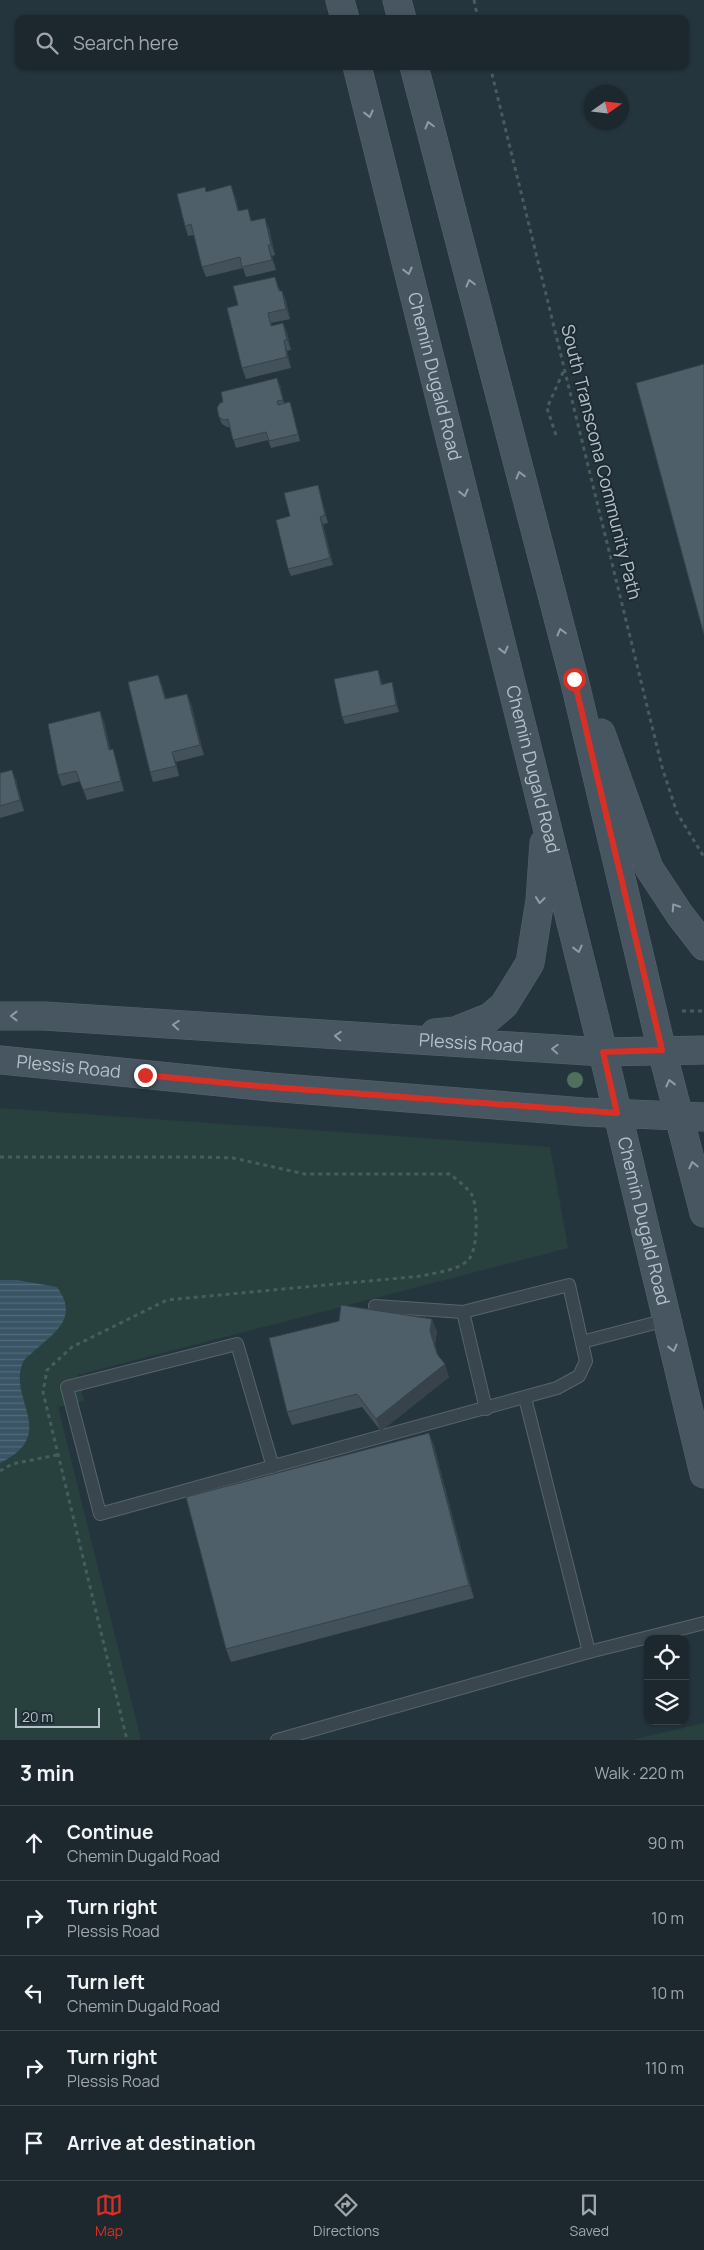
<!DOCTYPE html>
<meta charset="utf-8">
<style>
:root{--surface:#1c282e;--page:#29343a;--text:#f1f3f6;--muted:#a0a6aa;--line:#3a444a;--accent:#d93025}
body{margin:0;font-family:Manrope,sans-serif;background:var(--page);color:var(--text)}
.controls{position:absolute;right:15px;bottom:15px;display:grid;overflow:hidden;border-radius:10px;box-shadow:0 1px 4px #0004}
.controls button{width:45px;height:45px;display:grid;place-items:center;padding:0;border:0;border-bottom:1px solid var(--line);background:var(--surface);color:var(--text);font:25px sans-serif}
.compass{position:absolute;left:584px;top:85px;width:45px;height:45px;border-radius:50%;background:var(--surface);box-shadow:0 1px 4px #0004;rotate:76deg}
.scale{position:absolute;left:15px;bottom:12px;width:85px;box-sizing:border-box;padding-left:5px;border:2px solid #b5c1c9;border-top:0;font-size:14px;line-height:18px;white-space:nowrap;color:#b5c1c9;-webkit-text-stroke:4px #1e2b33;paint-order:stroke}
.stop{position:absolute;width:15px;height:15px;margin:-11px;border:4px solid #d93025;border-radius:50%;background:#fff}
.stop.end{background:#d93025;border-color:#fff;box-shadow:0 1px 5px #0008}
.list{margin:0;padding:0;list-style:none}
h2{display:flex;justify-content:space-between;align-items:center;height:65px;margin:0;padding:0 20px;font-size:21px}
h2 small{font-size:16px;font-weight:400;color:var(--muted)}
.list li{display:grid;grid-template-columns:32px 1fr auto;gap:15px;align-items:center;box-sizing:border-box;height:75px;padding:0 20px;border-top:1px solid var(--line)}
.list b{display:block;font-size:19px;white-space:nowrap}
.list p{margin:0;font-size:16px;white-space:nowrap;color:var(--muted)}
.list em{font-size:16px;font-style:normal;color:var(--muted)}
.icon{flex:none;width:28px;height:28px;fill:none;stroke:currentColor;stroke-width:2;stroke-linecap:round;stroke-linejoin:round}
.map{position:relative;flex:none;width:704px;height:1740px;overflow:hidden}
.search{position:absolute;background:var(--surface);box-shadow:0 1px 4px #0004;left:15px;right:15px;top:15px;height:55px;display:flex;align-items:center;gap:12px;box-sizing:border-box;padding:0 18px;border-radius:10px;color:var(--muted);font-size:19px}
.sheet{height:440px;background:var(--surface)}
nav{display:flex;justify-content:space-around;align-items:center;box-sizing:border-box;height:70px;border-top:1px solid var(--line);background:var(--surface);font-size:14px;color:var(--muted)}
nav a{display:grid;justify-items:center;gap:2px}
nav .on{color:var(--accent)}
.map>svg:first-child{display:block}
.grass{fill:#28413e}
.water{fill:url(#water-rules)}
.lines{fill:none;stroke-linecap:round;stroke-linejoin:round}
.lane-casing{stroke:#57646c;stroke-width:14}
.secondary-casing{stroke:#57646c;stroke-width:29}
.path{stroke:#475d5b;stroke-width:3;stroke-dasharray:4 4;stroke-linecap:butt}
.lane{stroke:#39464e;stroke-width:12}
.secondary{stroke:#475661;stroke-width:28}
.tree{fill:#506f5c}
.wall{fill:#43525a}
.shaded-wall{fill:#37424a}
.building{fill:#4e5f69;stroke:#37424a}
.oneway{stroke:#8e9ca5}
.route{stroke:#d93025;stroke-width:6}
.labels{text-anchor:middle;stroke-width:4;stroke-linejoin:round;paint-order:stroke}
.street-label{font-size:18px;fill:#b5c1c9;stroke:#1e2b33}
</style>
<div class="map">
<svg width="704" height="1740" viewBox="0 0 704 1740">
<defs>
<pattern id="water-rules" width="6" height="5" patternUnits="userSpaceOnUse" patternTransform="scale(1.25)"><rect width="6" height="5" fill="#395465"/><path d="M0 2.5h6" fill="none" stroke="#536b7a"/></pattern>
</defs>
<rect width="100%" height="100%" fill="#25353e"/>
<g class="grass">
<path d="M0,1108L550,1147L568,1248L78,1375L84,1401L58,1407L141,1740H0Z"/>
<path d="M704,1723V1740H632Z"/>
</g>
<path class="water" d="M0,1280H17L57,1287C79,1317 56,1332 34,1351C30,1355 25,1358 23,1362C7,1400 60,1434 0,1463Z"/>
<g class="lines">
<defs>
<g id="lane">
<path d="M463,1312L486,1409"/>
<path d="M582,1342L666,1320"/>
<path d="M525,1398L589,1652"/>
<path d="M273,1467L237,1344L67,1387L100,1514L557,1388L579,1376L586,1361L569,1285L463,1312L375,1306"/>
<path d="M277,1740L589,1652L704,1623"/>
</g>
<g id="secondary">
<path d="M340,0L345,19"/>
<path d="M397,0L402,19"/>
<path id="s1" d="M357,66L594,1015L704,1474"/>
<path d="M414,66L574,679L662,1051L704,1213"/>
<path d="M601,733L649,868L680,915L704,946"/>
<path id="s2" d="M0,1016H44L603,1052L704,1050"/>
<path d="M435,1033L455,1031L490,1017L504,1005L530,963L540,900L544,843"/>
<path id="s3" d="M0,1060L270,1087L584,1112L704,1117"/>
</g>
</defs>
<use href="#lane" class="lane-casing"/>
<use href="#secondary" class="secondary-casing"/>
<g class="path">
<path d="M474,0L478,19"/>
<path d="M490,66L662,767L677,813L704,857"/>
<path d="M556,435L547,408L564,370"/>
<path d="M682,1011H704"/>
<path d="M0,1157H200L233,1158L305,1174H450C457,1180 467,1187 472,1195C478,1207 478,1249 469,1259C458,1271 437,1272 422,1276L167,1300L72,1347L47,1370L43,1392L127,1740"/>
<path d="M0,1471L12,1464L57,1455"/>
</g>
<use href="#lane" class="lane"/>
<use href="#secondary" class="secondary"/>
</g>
<circle class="tree" cx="575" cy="1080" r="8"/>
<g class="wall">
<path d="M206,191L235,196L239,211L253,221L269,228L275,255L272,256L276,270L246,277L243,268L206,277L202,267L194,235L188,236L185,226Z"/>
<path d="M279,287L280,291H282L286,301L290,319L271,323L272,326L283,323L287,333L291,350L287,351L291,368L246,379L242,368L238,305Z"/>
<path d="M280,385L284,403L290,402L292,409L300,441L271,448L268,440L236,448L230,427H227L222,424L219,417Z"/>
<path d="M318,485L320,492L328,523L323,524L333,565L291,576L288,569L290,516Z"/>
<path d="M378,670L382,684L392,682L394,690L399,712L345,724L342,717Z"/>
<path d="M158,675L162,685L166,699L187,694L191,704L204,755L176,762L179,776L153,782L150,772Z"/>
<path d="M104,721L110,749H113L116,759L124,791L87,800L80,781L62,786L58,775Z"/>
<path d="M0,773L16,780L24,811L0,818Z"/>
<path d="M339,1321L437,1331L435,1344L438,1356L449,1377L381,1431L362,1407L292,1425L287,1412Z"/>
<path d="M429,1433L434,1446L474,1598L231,1662L226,1649Z"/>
</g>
<g class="shaded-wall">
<path d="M231,185L235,196L242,222L238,211Z"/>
<path d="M265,218L269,228L275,255L271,245Z"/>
<path d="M268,245L272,256L276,270L272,260Z"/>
<path d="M282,291L286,301L290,319L286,309Z"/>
<path d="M283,323L287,333L291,350L287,340Z"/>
<path d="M284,340L287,351L291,368L287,357Z"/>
<path d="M277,378L280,385L285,407L283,400Z"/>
<path d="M318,485L320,492L328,523L325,515Z"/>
<path d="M320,517L323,524L333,565L330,558Z"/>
<path d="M158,675L162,685L168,710L165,699Z"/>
<path d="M392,682L394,690L399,712L396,705Z"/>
<path d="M187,694L191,704L204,755L200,745Z"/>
<path d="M100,711L104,721L113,760L109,750Z"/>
<path d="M113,749L116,759L124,791L121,781Z"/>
<path d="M172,752L176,762L179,776L176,766Z"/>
<path d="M12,770L16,780L24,811L20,800Z"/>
<path d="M432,1319L437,1331L435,1344L442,1367L430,1331Z"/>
<path d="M445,1364L449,1377L381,1431L376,1419Z"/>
<path d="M429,1433L434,1446L474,1598L469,1585Z"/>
</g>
<g class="building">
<path d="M231,185L238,211L248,209L251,221L265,218L271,245H268L272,260L242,267L240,257L202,267L191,224L185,226L177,194L205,187L206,192Z"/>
<path d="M275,277L279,291H282L286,309L268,313L271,326L283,323L287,340H284L287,357L242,368L227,308L238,305L233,286Z"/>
<path d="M704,364V635L636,383Z"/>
<path d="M277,378L283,400L277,401L278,405L290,402L298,434L269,441L266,432L233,440L228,419L224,420L219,417L217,408L220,403L223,402L221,392Z"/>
<path d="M318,485L325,515L320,517L330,558L288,569L276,520L290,516L284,493Z"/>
<path d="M378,670L381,685L392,682L396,705L342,717L334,679Z"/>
<path d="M158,675L165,699L187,694L200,745L172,752L176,766L150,772L128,682Z"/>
<path d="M100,711L109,750L113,749L121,781L83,790L76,771L58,775L48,724Z"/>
<path d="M12,770L20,800L0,806V773Z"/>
<path d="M341,1305L432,1319L430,1331L437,1354L445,1364L376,1419L357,1394L287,1412L269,1338L339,1321Z"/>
<path d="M429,1433L469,1585L226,1649L186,1497Z"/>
</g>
<defs><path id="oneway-chevron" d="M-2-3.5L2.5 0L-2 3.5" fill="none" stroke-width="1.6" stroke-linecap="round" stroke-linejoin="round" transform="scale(1.25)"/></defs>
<g class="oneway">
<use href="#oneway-chevron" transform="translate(369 114) rotate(76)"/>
<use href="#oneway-chevron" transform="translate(429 125) rotate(-105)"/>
<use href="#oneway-chevron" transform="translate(408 271) rotate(76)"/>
<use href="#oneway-chevron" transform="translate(470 283) rotate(-105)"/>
<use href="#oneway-chevron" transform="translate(520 475) rotate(-105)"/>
<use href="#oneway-chevron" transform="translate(464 493) rotate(76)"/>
<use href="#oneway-chevron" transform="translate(561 632) rotate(-105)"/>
<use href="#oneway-chevron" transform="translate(504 650) rotate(76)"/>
<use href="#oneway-chevron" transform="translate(540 900) rotate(96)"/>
<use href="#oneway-chevron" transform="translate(675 907) rotate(-123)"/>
<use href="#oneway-chevron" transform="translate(578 949) rotate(76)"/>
<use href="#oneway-chevron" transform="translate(14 1016) rotate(-180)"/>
<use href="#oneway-chevron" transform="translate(176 1025) rotate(-176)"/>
<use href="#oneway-chevron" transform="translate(338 1036) rotate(-176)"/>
<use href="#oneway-chevron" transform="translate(555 1049) rotate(-177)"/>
<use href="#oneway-chevron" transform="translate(670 1083) rotate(-104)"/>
<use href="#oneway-chevron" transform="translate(693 1165) rotate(-103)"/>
<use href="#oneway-chevron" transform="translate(673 1348) rotate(76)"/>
</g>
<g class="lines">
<path class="route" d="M145,1075L270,1087L617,1113L603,1052L662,1050L574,679"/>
</g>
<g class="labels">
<g class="street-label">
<text dy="6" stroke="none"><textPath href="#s1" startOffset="320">Chemin Dugald Road</textPath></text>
<text transform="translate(601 462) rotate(76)" y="6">South Transcona Community Path</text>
<text dy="6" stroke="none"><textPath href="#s1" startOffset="725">Chemin Dugald Road</textPath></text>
<text dy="6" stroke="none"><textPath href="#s2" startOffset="472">Plessis Road</textPath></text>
<text dy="6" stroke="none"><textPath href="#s3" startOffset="69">Plessis Road</textPath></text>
<text dy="6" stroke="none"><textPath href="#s1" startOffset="1190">Chemin Dugald Road</textPath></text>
</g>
</g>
</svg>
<div class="controls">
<button><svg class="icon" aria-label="locate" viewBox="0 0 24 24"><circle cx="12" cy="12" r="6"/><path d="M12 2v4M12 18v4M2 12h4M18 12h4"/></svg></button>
<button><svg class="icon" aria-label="layers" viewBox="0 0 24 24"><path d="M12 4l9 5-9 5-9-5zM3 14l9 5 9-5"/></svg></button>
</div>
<svg class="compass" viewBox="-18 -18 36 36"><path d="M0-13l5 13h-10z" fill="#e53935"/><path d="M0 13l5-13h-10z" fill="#a0a6aa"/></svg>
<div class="scale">20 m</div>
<div class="stop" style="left:574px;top:679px"></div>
<div class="stop end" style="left:145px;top:1075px"></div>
<div class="search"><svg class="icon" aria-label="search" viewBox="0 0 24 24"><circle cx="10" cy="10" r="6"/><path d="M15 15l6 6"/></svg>Search here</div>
</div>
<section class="sheet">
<h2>3 min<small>Walk · 220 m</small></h2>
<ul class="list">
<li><svg class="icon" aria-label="ahead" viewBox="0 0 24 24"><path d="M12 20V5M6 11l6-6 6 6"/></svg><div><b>Continue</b><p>Chemin Dugald Road</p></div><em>90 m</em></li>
<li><svg class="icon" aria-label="right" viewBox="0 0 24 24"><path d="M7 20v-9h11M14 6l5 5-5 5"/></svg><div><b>Turn right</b><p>Plessis Road</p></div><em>10 m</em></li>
<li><svg class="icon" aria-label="left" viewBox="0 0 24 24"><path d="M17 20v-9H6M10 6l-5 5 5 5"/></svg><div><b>Turn left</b><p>Chemin Dugald Road</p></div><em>10 m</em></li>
<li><svg class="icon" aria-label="right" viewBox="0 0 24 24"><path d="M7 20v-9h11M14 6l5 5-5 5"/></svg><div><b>Turn right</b><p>Plessis Road</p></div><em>110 m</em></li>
<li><svg class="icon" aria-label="arrive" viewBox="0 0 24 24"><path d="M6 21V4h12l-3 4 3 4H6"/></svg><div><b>Arrive at destination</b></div></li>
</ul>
</section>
<nav>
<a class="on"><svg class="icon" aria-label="map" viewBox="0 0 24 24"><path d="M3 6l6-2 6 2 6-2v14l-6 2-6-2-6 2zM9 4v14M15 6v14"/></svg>Map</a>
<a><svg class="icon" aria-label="directions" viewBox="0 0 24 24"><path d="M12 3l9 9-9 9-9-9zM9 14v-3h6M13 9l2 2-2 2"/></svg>Directions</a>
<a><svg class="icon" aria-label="saved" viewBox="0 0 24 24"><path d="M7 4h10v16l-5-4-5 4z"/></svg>Saved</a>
</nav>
